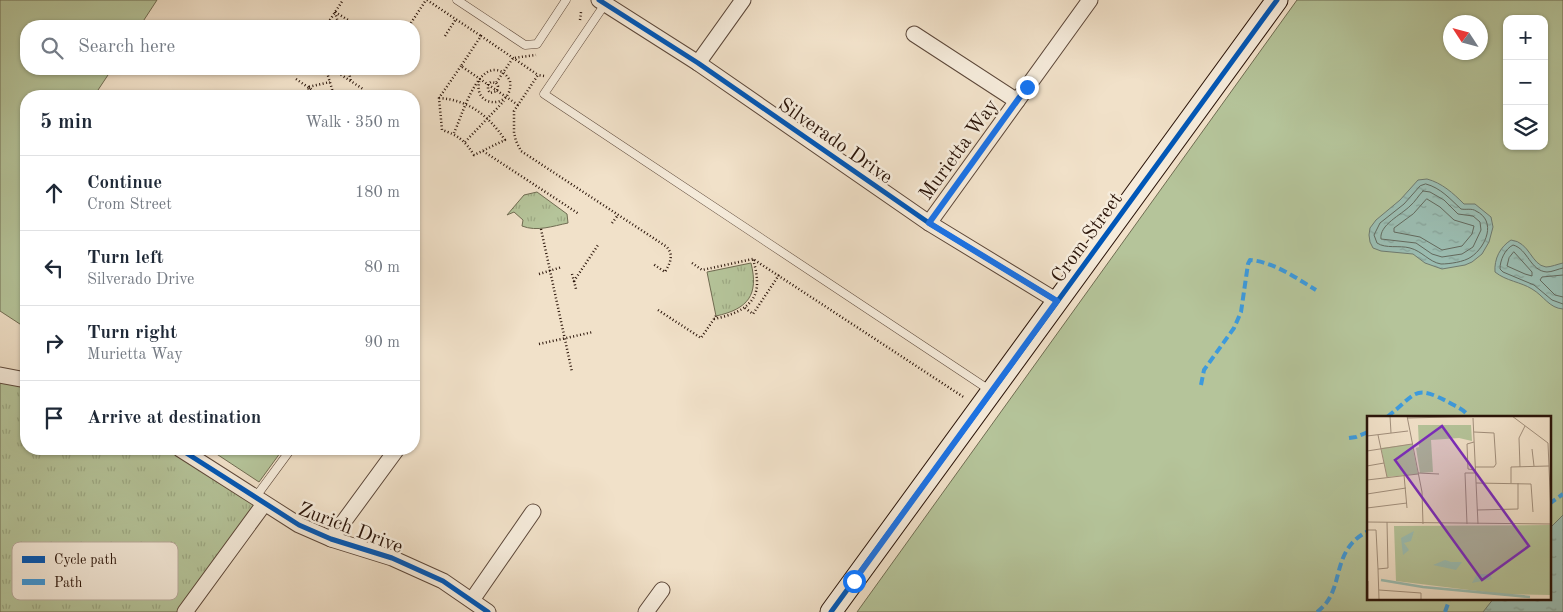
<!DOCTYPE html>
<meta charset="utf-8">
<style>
:root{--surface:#fff;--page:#f6f6f7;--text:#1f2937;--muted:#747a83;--line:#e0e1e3}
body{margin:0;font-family:"Old Standard TT",serif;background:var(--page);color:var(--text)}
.controls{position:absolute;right:15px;top:15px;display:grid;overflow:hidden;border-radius:10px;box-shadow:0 1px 4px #0004}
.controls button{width:45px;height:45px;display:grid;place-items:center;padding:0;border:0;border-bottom:1px solid var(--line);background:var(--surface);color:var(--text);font:25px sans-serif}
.compass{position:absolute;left:1443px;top:15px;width:45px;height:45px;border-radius:50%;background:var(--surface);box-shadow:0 1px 4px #0004;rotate:306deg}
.stop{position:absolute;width:15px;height:15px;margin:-11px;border:4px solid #1a73e8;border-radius:50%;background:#fff}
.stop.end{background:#1a73e8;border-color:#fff;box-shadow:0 1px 5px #0008}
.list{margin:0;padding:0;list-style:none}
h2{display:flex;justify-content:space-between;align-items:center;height:65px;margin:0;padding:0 20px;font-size:21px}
h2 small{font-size:16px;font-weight:400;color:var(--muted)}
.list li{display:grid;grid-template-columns:32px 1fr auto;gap:15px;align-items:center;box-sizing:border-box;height:75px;padding:0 20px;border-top:1px solid var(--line)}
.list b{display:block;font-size:19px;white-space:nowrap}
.list p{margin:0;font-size:16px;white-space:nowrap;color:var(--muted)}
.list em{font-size:16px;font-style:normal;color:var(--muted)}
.icon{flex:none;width:28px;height:28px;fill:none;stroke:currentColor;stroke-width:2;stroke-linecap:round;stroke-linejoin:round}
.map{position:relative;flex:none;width:1563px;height:612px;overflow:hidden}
.search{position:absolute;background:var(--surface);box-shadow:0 1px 4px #0004;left:20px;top:20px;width:400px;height:55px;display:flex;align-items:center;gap:12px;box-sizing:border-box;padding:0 18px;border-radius:20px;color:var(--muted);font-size:19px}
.panel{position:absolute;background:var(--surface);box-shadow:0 1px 4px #0004;left:20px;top:90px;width:400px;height:365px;border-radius:20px}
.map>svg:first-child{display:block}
.grass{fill:#b5c49a;stroke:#706c52;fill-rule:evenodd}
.park{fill:url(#park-tufts);stroke:#706c52}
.water{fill:url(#water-ripples);stroke:#6e7a6f}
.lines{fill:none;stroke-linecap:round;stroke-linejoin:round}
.shore{stroke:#62695e;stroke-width:1}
.lane-casing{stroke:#5c4739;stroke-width:9}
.street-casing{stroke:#5c4739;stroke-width:17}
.secondary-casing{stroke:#2a1409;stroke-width:23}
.path{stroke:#2a1409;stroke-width:2.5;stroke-dasharray:1 2.5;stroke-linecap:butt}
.lane{stroke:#f6ecdc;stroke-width:8}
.street{stroke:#f6ecdc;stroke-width:15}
.secondary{stroke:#f6ecdc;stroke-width:21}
.quiet{stroke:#3d9add;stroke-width:4;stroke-dasharray:8 4;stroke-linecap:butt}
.cycleway-casing{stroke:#f6ecdc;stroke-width:8}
.cycleway{stroke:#0057b8;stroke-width:5}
.route{stroke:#1a73e8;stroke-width:6}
.labels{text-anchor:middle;stroke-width:5;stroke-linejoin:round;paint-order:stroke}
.street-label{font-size:20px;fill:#2a1409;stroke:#f6ecdc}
.inset-river{fill:none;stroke:#9bbeb3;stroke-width:2.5}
.inset-road{fill:none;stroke:#a18f7c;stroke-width:1}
.view{fill:#7b2cbf;fill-opacity:0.15;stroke:#7b2cbf;stroke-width:2.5}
.inset-edge{fill:none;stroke:#2a1409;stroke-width:2.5}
.key{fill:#f6ecdc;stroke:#b9ab9d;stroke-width:1}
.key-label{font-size:14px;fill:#2a1409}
</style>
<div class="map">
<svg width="1563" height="612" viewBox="0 0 1563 612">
<defs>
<pattern id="park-tufts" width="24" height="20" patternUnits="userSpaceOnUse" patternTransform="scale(1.25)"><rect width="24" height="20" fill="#b5c49a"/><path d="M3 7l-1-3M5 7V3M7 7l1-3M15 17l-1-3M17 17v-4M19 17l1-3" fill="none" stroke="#9ca883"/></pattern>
<pattern id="water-ripples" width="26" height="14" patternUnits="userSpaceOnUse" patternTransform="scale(1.25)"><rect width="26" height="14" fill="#9bbeb3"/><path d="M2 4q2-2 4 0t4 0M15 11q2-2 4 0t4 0" fill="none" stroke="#86a299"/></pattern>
</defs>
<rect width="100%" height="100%" fill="#f1e1c9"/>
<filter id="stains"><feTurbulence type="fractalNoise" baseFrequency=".004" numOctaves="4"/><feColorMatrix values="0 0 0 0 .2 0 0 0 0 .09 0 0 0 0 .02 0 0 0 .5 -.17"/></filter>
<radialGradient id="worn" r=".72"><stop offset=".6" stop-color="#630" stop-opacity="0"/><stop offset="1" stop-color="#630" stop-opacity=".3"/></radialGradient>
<g class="grass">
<path d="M0,0H157L140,26H26V69H112L94,96H26V328L0,311Z"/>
<path d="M1297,0H1563V612H857ZM1507,19H1544V146H1507ZM1450,22H1480V52H1450ZM1368,417H1549V598H1368Z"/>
<path d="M209,449H283L259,482Z"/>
</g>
<g class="park">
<path d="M537,192L567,214L568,223C553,226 537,232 522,226L523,220L514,212L507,215L524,195Z"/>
<path d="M751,263C759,295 748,309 716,316L707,272Z"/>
<path d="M0,375L26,380V449H180L264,504L185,612H0Z"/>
</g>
<g class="water">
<path d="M1427,179C1442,183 1453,193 1464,204H1475L1491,217L1493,227L1489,242L1482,254L1472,262L1465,265L1442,269L1425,263L1413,254L1381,251L1373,248L1370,242L1369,235L1370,228L1376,220L1400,200L1418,180Z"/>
<path d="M1511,240C1530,242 1531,265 1546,267C1551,267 1558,264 1563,263V309C1549,308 1544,296 1532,289C1521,282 1506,281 1495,272C1494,259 1500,247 1511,240Z"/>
<path d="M1563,515V612H1483L1494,598H1549V529Z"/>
</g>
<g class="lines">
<g class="shore">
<path d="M1426,184C1441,188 1450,199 1461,209C1466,210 1472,208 1476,211C1497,221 1486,247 1471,257C1464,262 1449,264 1441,264C1429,262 1422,251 1410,248C1399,245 1386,249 1377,243L1374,235L1380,223L1404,204L1420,186Z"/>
<path d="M1423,191L1430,192L1444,200L1458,214L1473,216L1480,222L1481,230L1473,247L1462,254L1442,257L1432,254L1416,243L1381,239C1379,225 1401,215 1410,206C1415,202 1418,196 1423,191Z"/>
<path d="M1427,199L1440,207L1454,220L1474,226L1472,234L1462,246L1442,250L1420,237L1394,232V228L1413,214Z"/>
<path d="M1514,252L1532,272V276L1525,274L1507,266L1509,258Z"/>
<path d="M1563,268C1558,269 1552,272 1547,272C1530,271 1528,249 1513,245C1505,249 1500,260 1500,269L1503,272L1534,285L1552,300L1563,304"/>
<path d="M1563,275L1542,277L1540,280L1555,295L1563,297"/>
</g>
<defs>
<g id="lane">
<path d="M457,0L525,45L537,44L566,0"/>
<path d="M605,4L544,94L991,391"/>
<path d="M255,498L291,449"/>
</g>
<g id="street">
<path d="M599,0L698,63L929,223L1057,301"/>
<path d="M914,34L1017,101"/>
<path d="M698,63L743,0"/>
<path d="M929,223L1090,0"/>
<path d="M0,375L26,380"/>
<path d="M180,449L299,525L331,539L392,558L443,581L488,612"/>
<path d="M331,539L397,449"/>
<path d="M472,600L533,512"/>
<path d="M185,612L264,504"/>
<path d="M646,612L662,590"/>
</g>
<path id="secondary" d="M831,612L1277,0"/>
</defs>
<use href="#lane" class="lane-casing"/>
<use href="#street" class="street-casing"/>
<use href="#secondary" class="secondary-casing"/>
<g class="path">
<path d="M427,0L481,36"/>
<path d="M335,12L358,26"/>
<path d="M335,12L339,26"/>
<path d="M580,20L581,12"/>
<path d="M326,26L343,0"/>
<path d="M409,26L426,0"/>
<path d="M445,36L456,19"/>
<path d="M326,69L334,96"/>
<path d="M332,69L363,89"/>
<path d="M348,69L351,81"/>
<path d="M544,76L538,75L514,111V133L516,141L521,151L667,247C674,256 670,263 665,272L653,264"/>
<path d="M296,79L321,96"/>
<path d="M496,83L498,86L497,91L490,93L488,90V84L491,82L496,83L513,58L536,55"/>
<path d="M311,96L308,87L330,82"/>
<path d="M439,98C469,100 489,116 505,140L474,155C465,141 458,135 442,130L439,98L461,66"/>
<path d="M518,105L461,66L481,36L538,75"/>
<path d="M454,133C461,118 475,69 495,70C502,70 507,75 510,81C514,111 470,108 480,79"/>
<path d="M465,142L504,101"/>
<path d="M483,151L579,214"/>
<path d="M612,223L618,215"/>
<path d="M541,229L572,372"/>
<path d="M692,263L702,270L753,259"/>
<path d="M539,274L562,267"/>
<path d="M572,274L574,281L598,245"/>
<path d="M574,281L576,289"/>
<path d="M745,308L753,314L779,275"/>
<path d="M658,310L701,338L716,316"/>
<path d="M714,319C733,315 758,307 757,282C757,274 755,266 753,259L965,398"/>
<path d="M539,344L593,332"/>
</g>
<use href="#lane" class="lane"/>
<use href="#street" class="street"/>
<use href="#secondary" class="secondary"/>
<g class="quiet">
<path d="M1201,385L1204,370L1234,328L1241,312L1248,264L1250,260C1274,262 1296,278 1316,290"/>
<path d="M1387,417C1417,394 1413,383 1450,403C1457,407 1465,410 1469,417"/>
<path d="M1349,438L1356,437L1368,432"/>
<path d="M1549,504L1563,494"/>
<path d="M1317,612C1347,590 1328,552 1368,531"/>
<path d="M1445,612L1450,598"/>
</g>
<defs>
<g id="cycleway">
<path d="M599,0L698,63L929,223L1057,301"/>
<path d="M180,449L299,525L331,539L392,558L443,581L488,612"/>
<path d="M831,612L1277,0"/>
</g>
</defs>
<use href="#cycleway" class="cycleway-casing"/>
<use href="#cycleway" class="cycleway"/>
</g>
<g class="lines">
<path class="route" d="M854,581L1057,301L929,223L1027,87"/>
</g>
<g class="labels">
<g class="street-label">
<text transform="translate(836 140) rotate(35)" y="7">Silverado Drive</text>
<text transform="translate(958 149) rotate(-54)" y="7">Murietta Way</text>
<text transform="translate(1086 237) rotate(-54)" y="7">Crom Street</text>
<text transform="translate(351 527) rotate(21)" y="7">Zurich Drive</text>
</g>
</g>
<g transform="translate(1367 416)">
<rect width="184" height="184" fill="#f1e1c9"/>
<path d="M51,9H104L105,25L92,22L64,24L66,56L53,57L49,32L52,31ZM184,109V179L135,178L29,165L27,110Z" fill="#b5c49a"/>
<path d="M45,28L51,58L20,61L14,32Z" fill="#b5c49a"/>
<path d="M47,115L44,125L37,127L42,134L36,139L34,122ZM78,144L84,146H95L89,154L66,149ZM110,158H123L125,163L105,167Z" fill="#9bbeb3"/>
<path class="inset-river" d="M14,164L56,171L163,181"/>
<path class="inset-road" d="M23,0L24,17M40,0L55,76L56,108M145,0L181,27L184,98M40,2L127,0M106,2L111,108M107,16L127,17L129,48L127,51H108M11,19L20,61M0,20L41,15M107,26L100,28L101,53L108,54M165,33L167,50M0,35L45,28M0,50L17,47M153,51L152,22L158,10M51,57L72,58M37,59L40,92M0,64L51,58M109,67L164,68L166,96M144,67V51L182,50M0,78L39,72M0,92L40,87M110,94L151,93V67M0,106L184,108M100,108L98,57H108M0,114H9L11,153L21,152L20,106M11,153L12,183M12,174L54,177V183M1,183V165"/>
<path class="view" d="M75,10L162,130L115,164L28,44Z"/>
<rect width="184" height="184" class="inset-edge"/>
</g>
<rect x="12" y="542" width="166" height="58" rx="8" class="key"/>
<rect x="22" y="556" width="23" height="7" fill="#0057b8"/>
<rect x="22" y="579" width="23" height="6" fill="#3d9add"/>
<g class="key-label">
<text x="54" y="564">Cycle path</text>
<text x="54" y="587">Path</text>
</g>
<rect width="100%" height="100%" filter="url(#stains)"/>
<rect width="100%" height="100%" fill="url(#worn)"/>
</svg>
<div class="controls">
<button>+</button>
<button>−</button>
<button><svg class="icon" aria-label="layers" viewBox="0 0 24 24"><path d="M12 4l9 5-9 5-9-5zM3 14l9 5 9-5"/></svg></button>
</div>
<svg class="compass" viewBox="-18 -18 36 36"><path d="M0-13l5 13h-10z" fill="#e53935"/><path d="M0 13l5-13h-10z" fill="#747a83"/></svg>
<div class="stop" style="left:854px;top:581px"></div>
<div class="stop end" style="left:1027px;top:87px"></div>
<div class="search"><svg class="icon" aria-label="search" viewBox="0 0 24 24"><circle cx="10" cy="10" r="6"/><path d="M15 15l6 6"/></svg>Search here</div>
<section class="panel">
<h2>5 min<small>Walk · 350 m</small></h2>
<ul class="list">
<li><svg class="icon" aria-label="ahead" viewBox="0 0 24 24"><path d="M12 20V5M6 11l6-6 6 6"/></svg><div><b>Continue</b><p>Crom Street</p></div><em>180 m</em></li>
<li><svg class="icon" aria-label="left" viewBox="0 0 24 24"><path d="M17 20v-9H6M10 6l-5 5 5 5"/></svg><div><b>Turn left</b><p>Silverado Drive</p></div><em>80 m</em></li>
<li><svg class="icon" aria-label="right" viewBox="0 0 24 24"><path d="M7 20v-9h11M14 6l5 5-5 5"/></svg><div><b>Turn right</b><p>Murietta Way</p></div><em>90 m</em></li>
<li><svg class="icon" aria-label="arrive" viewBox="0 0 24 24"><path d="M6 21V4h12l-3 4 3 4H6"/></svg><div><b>Arrive at destination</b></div></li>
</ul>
</section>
</div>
